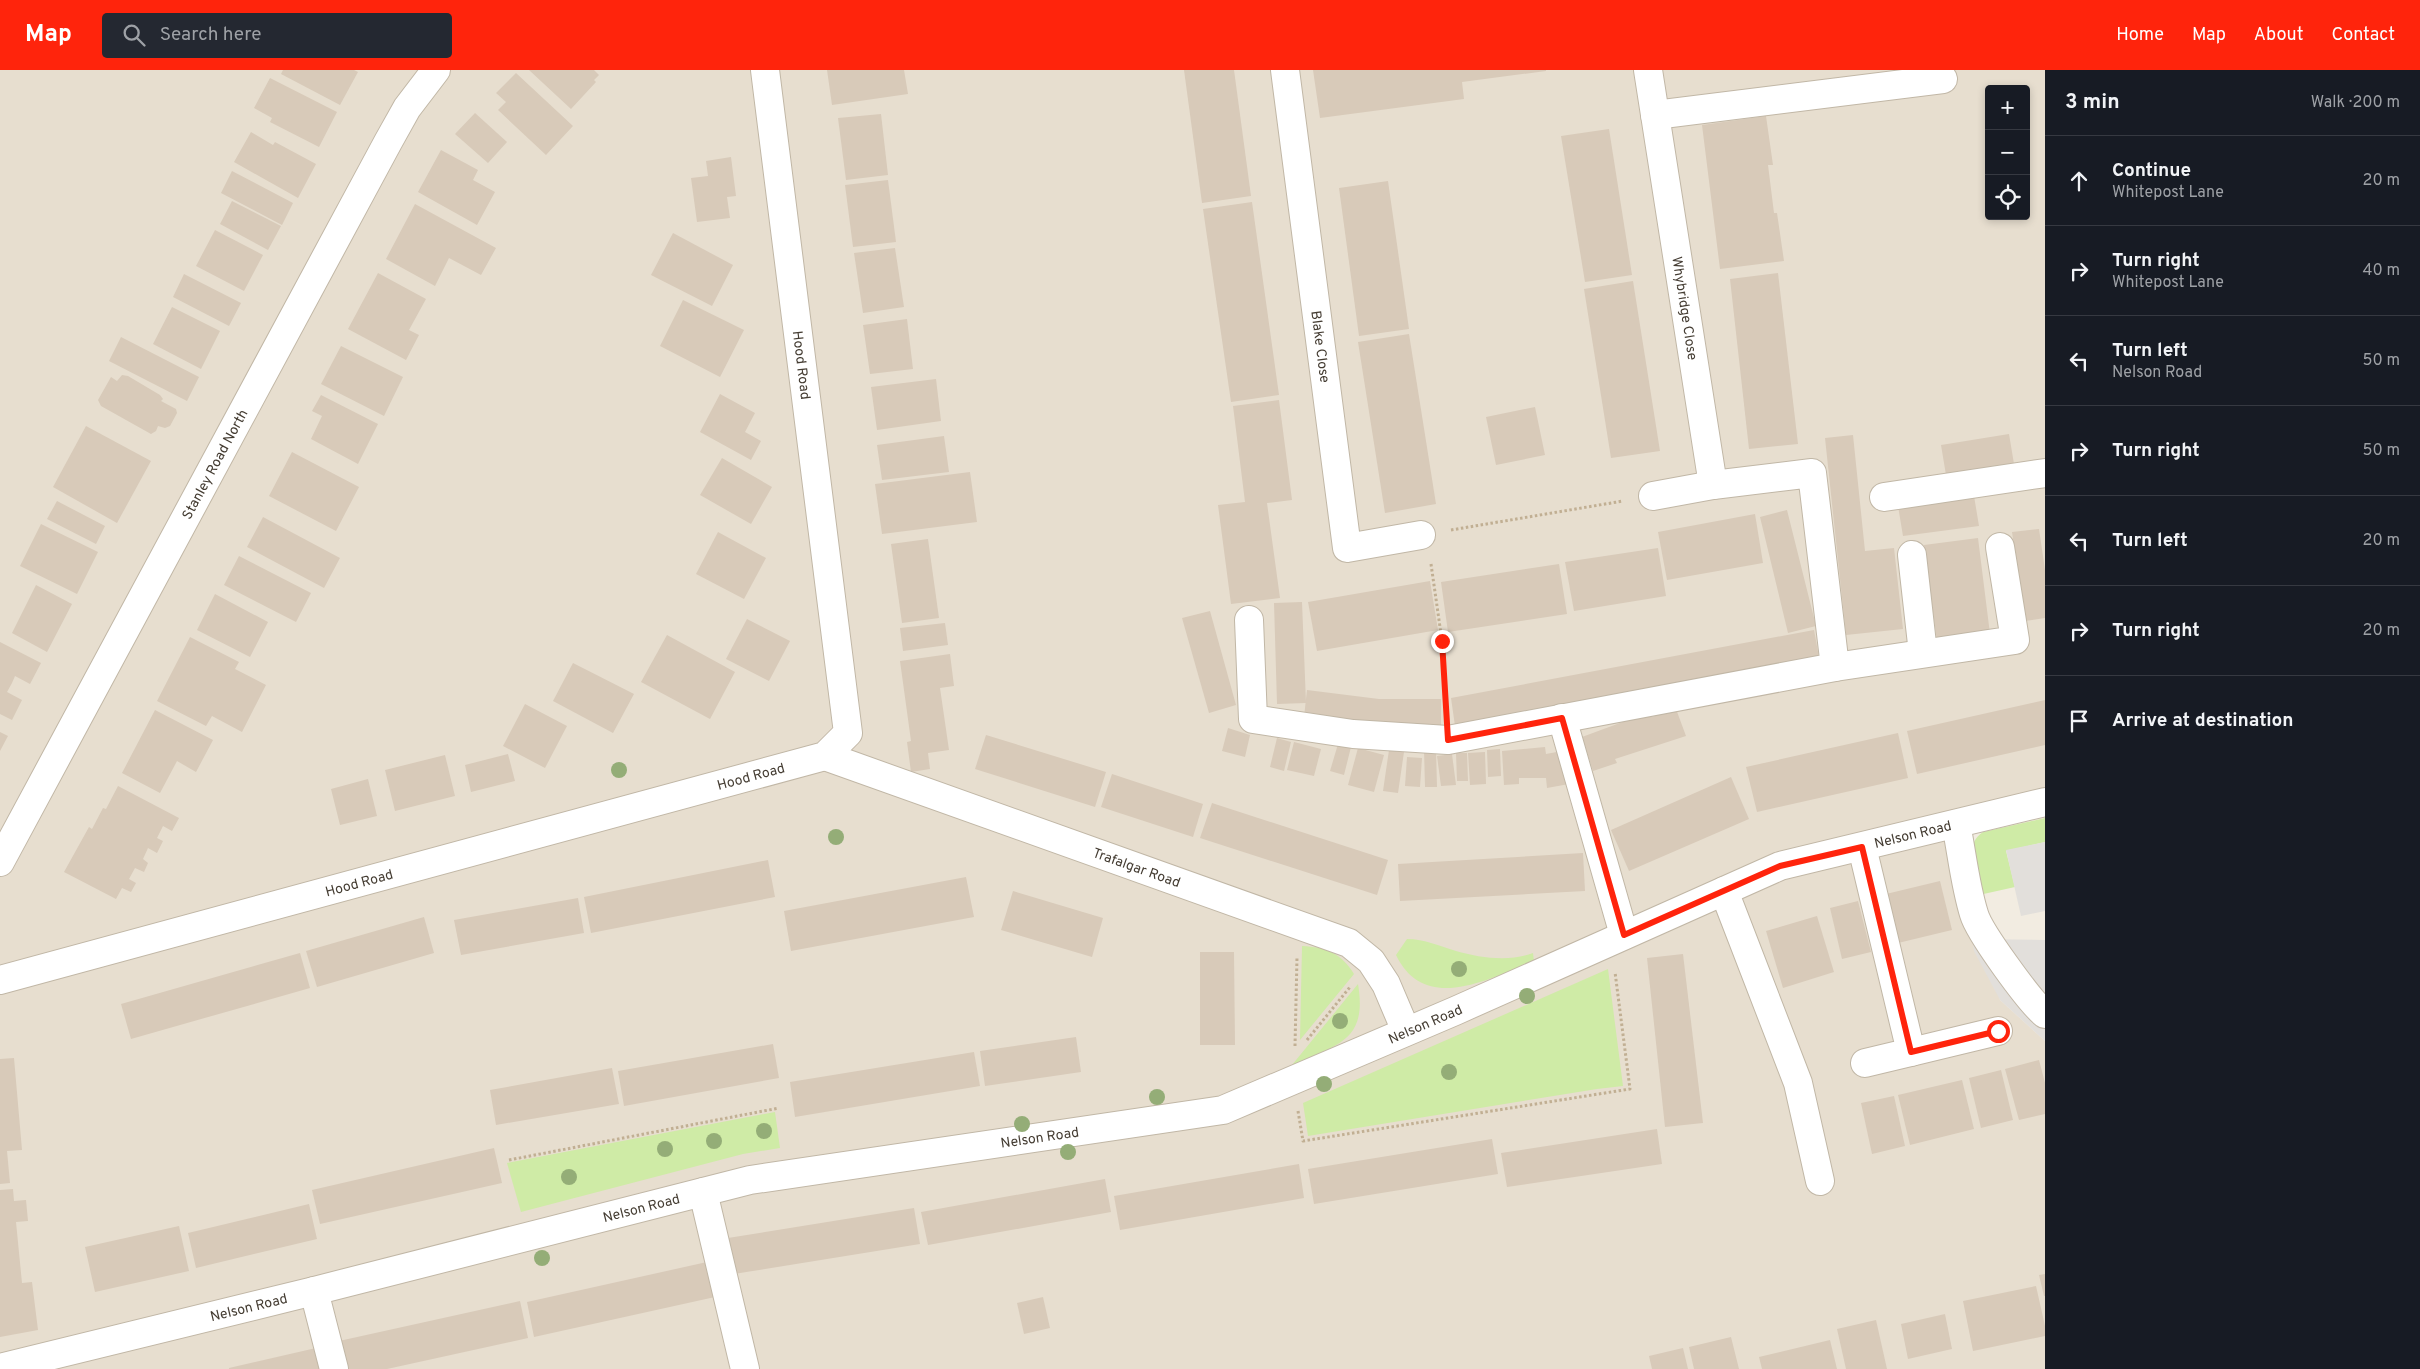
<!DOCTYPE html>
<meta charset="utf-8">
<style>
:root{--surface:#171b24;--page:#242831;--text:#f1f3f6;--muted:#9ea1a6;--line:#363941;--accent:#ff240c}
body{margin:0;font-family:Overpass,sans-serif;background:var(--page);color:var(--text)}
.controls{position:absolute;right:15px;top:15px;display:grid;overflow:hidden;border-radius:5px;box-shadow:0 2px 8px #0003}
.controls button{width:45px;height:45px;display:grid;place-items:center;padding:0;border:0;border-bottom:1px solid var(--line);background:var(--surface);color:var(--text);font:25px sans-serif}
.stop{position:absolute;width:15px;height:15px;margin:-11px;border:4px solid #ff240c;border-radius:50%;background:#fff}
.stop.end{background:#ff240c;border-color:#fff;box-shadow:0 1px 5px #0008}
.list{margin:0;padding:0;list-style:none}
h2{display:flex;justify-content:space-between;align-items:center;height:65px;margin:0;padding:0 20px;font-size:21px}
h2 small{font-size:16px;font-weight:400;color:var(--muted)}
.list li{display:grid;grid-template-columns:32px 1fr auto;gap:15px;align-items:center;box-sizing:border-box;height:90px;padding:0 20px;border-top:1px solid var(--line)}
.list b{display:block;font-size:19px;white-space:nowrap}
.list p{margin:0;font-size:16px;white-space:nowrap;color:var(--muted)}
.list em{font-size:16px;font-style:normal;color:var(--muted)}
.icon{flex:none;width:28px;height:28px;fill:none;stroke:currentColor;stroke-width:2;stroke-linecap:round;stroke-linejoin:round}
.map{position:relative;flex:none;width:2045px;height:1299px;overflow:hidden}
header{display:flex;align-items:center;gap:30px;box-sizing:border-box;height:70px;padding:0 25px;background:var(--accent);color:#fff}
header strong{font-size:24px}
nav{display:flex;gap:28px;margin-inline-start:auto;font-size:18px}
.search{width:350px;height:45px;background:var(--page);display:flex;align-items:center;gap:12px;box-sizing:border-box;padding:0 18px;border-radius:5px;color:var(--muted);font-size:19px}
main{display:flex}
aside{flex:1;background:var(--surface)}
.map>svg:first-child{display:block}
.residential{fill:#e7decf;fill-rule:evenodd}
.green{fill:#cfeba6}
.parking{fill:#e2dfdb}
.building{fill:#d8cab9}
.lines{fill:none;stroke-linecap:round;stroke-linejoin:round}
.minor-casing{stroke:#c1b7a6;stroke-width:30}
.path{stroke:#c1af93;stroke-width:3;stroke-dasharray:2.5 2.5;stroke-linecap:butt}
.minor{stroke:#fff;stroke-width:28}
.tree{fill:#94ad77}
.route{stroke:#ff240c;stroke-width:6}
.labels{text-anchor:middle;stroke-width:5;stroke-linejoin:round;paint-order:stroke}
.street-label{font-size:14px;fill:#443c32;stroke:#fff}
</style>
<header>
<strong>Map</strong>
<div class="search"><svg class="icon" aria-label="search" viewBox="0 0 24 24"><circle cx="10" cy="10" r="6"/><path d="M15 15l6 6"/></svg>Search here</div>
<nav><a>Home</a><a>Map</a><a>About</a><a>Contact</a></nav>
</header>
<main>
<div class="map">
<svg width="2045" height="1299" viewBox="0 0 2045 1299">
<rect width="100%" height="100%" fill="#f2ece1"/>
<path class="residential" d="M0,0H2045V732L1956,754L2000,930L2045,971V1299H0ZM1989,19H2026V146H1989Z"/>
<g class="green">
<path d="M2045,748V772L2006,781L2015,817L1979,825C1975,804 1962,776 1983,762Z"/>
<path d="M1407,869C1425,869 1439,876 1456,881C1480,888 1510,892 1533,883L1534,892C1488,908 1425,945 1396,885Z"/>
<path d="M1302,876C1326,877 1341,883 1354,904L1300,970Z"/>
<path d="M1608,899L1623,1016L1597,1019L1308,1066L1303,1033Z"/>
<path d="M1358,914C1368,972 1336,975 1292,995Z"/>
<path d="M775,1042L780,1078L743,1084L521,1142L507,1093Z"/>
</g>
<g class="parking">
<path d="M2045,772V841L2021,846L2006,780Z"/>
<path d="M1972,869L2045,870V971L2000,930L1974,881Z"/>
</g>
<g class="building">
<path d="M283,0H354L358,2L340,35L281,4Z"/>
<path d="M529,0H594L599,5L594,10L596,12L571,39Z"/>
<path d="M827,0H904L908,24L832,35Z"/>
<path d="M1184,0H1234L1251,126L1202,133Z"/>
<path d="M1313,0H1546V1L1462,12L1464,29L1320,48Z"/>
<path d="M516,3L573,56L546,85L498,40L506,32L496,23Z"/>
<path d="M270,8L337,42L319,77L270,52L272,48L254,38Z"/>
<path d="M475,43L507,72L488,93L455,64Z"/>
<path d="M881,44L888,105L846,110L838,48Z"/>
<path d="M1766,46L1773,95H1768L1774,143H1777L1784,191L1720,199L1702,55Z"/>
<path d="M1609,59L1632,205L1585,212L1561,66Z"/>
<path d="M251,62L273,75L275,72L316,94L298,128L234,92Z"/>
<path d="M441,80L478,100L473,110L495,122L477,155L418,122Z"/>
<path d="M731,87L736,126L727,127L730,148L697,152L691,108L708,106L706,91Z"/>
<path d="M232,101L293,133L282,155L221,123Z"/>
<path d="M888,110L896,172L853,177L845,115Z"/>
<path d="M1388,111L1409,259L1359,266L1339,118Z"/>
<path d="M232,131L281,156L268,180L220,154Z"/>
<path d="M1252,132L1279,325L1231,332L1203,139Z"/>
<path d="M415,134L496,178L481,205L449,188L435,216L386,189Z"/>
<path d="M215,160L263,185L244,221L196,196Z"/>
<path d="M673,163L733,195L712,236L651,205Z"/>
<path d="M895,178L904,237L863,243L854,183Z"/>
<path d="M378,203L426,229L409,260L419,265L406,290L348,259Z"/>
<path d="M1778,203L1798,374L1749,379L1730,209Z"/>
<path d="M184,204L241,233L229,256L173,227Z"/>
<path d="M1633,211L1660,381L1611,388L1584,219Z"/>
<path d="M683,230L744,260L720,307L660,276Z"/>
<path d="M172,237L220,261L201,299L153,274Z"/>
<path d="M907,249L913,299L870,304L863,255Z"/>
<path d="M1409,264L1436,434L1385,443L1358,272Z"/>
<path d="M121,267L199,307L187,331L109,291Z"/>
<path d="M341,276L403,307L384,346L321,314Z"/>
<path d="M122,305L128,306L160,325L163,329L161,331L176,339L177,343L170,356L165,358L158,356L156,361L151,364L101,336L98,330L111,307L117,311Z"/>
<path d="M936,309L941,351L877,360L871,317Z"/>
<path d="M720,324L755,343L745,362L761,371L751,390L700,362Z"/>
<path d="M321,325L378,354L358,394L311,369L322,346L312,341Z"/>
<path d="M1279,330L1292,430L1267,433L1280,528L1231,534L1218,435L1245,432L1233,336Z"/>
<path d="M1535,337L1545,385L1496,395L1486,347Z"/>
<path d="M86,356L151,391L117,453L53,417Z"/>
<path d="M2009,364L2014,394L1946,405L1941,375Z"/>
<path d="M1853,365L1865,481L1894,478L1903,559L1846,565L1825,368Z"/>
<path d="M944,366L949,402L882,410L877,375Z"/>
<path d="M292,382L359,417L336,461L269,426Z"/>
<path d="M722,388L772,417L751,454L700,425Z"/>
<path d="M970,402L977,452L882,464L875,414Z"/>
<path d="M1974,426L1979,456L1903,466L1898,436Z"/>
<path d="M57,431L105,456L96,474L47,449Z"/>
<path d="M1787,440L1816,556L1788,563L1760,447Z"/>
<path d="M1755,444L1763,493L1667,510L1658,462Z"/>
<path d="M263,447L340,488L324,518L247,477Z"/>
<path d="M41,454L98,482L77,524L20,496Z"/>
<path d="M2039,459L2045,500V548L2025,551L2012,462Z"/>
<path d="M718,462L766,488L744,529L696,504Z"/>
<path d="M1978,468L1990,564L1937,571L1924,475Z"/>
<path d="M928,469L939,548L902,553L891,474Z"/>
<path d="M1658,478L1666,526L1574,541L1565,492Z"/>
<path d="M239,486L311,523L296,552L224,515Z"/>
<path d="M1559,494L1567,544L1448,562L1441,512Z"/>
<path d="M1430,511L1438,560L1317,581L1308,532Z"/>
<path d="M36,515L72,534L47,582L12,563Z"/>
<path d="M215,524L268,552L250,587L197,560Z"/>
<path d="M1302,532L1306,633L1277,634L1274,533Z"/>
<path d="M1210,541L1236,635L1209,643L1182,548Z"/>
<path d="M747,549L790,571L769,611L726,589Z"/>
<path d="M945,553L948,575L903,581L900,558Z"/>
<path d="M1814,560L1819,587L1455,656L1451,628Z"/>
<path d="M667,565L735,602L710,649L641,612Z"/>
<path d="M190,567L239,592L235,599L266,615L242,662L212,646L206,656L157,631Z"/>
<path d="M0,572L41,593L30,614L15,606L12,613L7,622L22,630L12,650L0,644Z"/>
<path d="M950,584L954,616L940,618L949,680L928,683L930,699L911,702L907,672L911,671L900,591Z"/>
<path d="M573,593L634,624L613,663L553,631Z"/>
<path d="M1307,620L1379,629H1441V656H1376L1304,647Z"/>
<path d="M2045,630V675L1917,704L1907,661Z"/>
<path d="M525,634L567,656L545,698L503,676Z"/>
<path d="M1676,639L1686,666L1615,689L1617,693L1593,701L1582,667L1628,650V651L1651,644L1652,647Z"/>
<path d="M155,640L213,670L196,702L177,691L160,723L122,703Z"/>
<path d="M1228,658L1250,665L1245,687L1222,681Z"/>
<path d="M0,662L8,666L0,681Z"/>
<path d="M1898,663L1908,708L1757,742L1746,697Z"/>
<path d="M986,665L1106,702L1095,737L975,699Z"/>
<path d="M1277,668L1291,672L1284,701L1270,697Z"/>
<path d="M1294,672L1321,679L1314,706L1287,700Z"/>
<path d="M1338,674L1351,677L1344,705L1330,701Z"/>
<path d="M1545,677L1546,684L1562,681L1569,714L1547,718L1546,708H1519V714L1504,715L1502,681Z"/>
<path d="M1358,678L1384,685L1374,722L1348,715Z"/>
<path d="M1436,678L1437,717H1425L1424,679Z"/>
<path d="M1500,679L1501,706L1488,707L1487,680Z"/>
<path d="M1389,680L1404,682L1398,723L1383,721Z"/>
<path d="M1485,682L1486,714L1470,715L1468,683Z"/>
<path d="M1456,683H1467L1468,711H1457Z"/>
<path d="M508,684L515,711L471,722L465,695Z"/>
<path d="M1452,684L1456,715L1441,716L1437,686Z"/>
<path d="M445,685L455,726L395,741L385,700Z"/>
<path d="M1407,687L1422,688L1420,717L1405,716Z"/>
<path d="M1112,704L1203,734L1193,767L1101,737Z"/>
<path d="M1731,707L1749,749L1629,801L1611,760Z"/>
<path d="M368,709L377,746L340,755L331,719Z"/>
<path d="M118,716L179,748L172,761L163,756L157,768L163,771L157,783L148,778L143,789L148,793L144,802L135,798L129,809L136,813L131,822L122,818L116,829L64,802L89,757L92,759L103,738L106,739Z"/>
<path d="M1212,733L1388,790L1377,825L1200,768Z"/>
<path d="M1583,783L1585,821L1400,831L1398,794Z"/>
<path d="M768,790L775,827L591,863L584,827Z"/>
<path d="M966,807L974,847L791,881L784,841Z"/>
<path d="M1940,811L1952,860L1898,873L1886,824Z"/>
<path d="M1013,821L1103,848L1092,887L1001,860Z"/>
<path d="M578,828L584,863L461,885L454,850Z"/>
<path d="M1858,831L1871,882L1842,889L1830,838Z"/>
<path d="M1817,846L1834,902L1783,918L1766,861Z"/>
<path d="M424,847L434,883L317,917L306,881Z"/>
<path d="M1200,882H1234L1235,975H1200Z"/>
<path d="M300,883L310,918L131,969L121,934Z"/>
<path d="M1683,884L1703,1053L1665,1057L1647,888Z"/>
<path d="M1076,967L1081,1002L985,1016L980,981Z"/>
<path d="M773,974L779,1008L624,1036L618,1001Z"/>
<path d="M974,982L980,1016L795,1047L790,1012Z"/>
<path d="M14,988L22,1080L7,1081L10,1113L0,1114V989Z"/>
<path d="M2039,990L2045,1013V1044L2019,1050L2005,999Z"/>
<path d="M612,998L619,1034L496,1055L490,1020Z"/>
<path d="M2001,1000L2013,1050L1981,1058L1969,1008Z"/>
<path d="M1962,1010L1974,1059L1910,1075L1898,1025Z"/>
<path d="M1894,1026L1905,1076L1872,1084L1861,1033Z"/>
<path d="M1657,1059L1662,1094L1507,1117L1501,1083Z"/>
<path d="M1492,1069L1498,1104L1314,1134L1308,1099Z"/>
<path d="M494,1078L502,1113L320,1154L312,1120Z"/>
<path d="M1299,1094L1304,1128L1120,1160L1114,1126Z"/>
<path d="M1105,1109L1111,1142L928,1175L921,1142Z"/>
<path d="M13,1119L14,1131L26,1130L28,1151L16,1152L22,1213L32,1212L38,1260L0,1267V1120Z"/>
<path d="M309,1134L317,1169L196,1198L188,1163Z"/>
<path d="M914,1138L920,1174L734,1204L728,1168Z"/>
<path d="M179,1156L189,1201L95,1222L85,1177Z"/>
<path d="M707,1192L715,1227L534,1267L527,1232Z"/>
<path d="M2045,1204V1226H2044L2039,1205Z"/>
<path d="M2036,1216L2045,1256V1266L1973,1281L1963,1231Z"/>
<path d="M1043,1227L1050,1258L1024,1264L1017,1233Z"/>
<path d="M520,1231L528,1268L387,1299H345L339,1271Z"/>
<path d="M1945,1244L1952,1279L1908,1289L1901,1254Z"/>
<path d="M1876,1250L1887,1299H1846L1837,1259Z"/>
<path d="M1731,1267L1739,1299H1694L1689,1277Z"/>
<path d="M1830,1270L1837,1299H1762L1759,1287Z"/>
<path d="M316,1278L321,1299H229V1298Z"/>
<path d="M1683,1278L1688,1299H1652L1649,1286Z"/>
</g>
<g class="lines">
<defs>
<g id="minor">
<path id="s1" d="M1285,0L1347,478L1421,465"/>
<path id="s2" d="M1648,0L1713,415L1653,426"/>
<path d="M1655,45L1943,9"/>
<path d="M1884,427L2045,403"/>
<path d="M1912,485L1923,583"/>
<path d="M1249,550L1253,649L1353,664L1448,670L1835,597L1812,403L1713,415"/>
<path d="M1835,597L2015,570L2000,477"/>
<path d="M1562,648L1624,865"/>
<path id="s3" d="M825,686L1349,873L1371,891L1386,914L1406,961"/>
<path d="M1956,754C1962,784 1965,815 1974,844C1979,862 2030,932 2045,944"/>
<path d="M1862,777L1911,982L1865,993"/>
<path id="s4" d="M0,792L388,72L407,38L436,0"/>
<path d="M1724,821L1798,1013L1820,1111"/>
<path id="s5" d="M0,910L825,686L848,663L765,0"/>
<path d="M1911,982L1998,961"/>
<path d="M703,1122L745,1299"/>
<path d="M314,1221L334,1299"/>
<path id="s6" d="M0,1298L314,1221L750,1110L1223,1040L1455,941L1780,796L2045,732"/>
</g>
</defs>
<use href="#minor" class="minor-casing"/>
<g class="path">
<path d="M1451,460L1623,431"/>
<path d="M1431,494L1442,571L1446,639"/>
<path d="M1307,970L1350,917"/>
<path d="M1295,976L1297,887"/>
<path d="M1298,1041L1303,1071L1630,1019L1615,902"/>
<path d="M509,1090L779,1038"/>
</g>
<use href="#minor" class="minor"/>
</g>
<g class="tree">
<circle cx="619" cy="700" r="8"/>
<circle cx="836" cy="767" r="8"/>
<circle cx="1459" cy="899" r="8"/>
<circle cx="1527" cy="926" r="8"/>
<circle cx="1340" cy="951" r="8"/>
<circle cx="1449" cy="1002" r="8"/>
<circle cx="1324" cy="1014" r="8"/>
<circle cx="1157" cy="1027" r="8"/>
<circle cx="1022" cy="1054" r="8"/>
<circle cx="764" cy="1061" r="8"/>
<circle cx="714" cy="1071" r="8"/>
<circle cx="665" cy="1079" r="8"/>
<circle cx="1068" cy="1082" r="8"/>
<circle cx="569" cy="1107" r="8"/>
<circle cx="542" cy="1188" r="8"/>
</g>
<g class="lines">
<path class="route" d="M1442,571L1448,670L1562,648L1624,865L1780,796L1862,777L1911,982L1998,961"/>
</g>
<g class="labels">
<g class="street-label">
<text dy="5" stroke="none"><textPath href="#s2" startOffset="241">Whybridge Close</textPath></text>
<text dy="5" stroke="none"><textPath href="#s1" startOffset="279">Blake Close</textPath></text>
<text transform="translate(802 295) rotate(83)" y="5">Hood Road</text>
<text dy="5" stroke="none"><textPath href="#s4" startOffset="452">Stanley Road North</textPath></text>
<text dy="5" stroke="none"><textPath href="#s5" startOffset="778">Hood Road</textPath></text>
<text dy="5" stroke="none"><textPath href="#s6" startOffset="1996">Nelson Road</textPath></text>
<text dy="5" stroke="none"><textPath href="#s3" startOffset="331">Trafalgar Road</textPath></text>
<text dy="5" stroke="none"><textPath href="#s5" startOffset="372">Hood Road</textPath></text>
<text dy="5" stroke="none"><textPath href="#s6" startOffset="1471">Nelson Road</textPath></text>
<text dy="5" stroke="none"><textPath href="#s6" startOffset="1066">Nelson Road</textPath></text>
<text dy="5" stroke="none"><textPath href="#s6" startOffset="661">Nelson Road</textPath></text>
<text dy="5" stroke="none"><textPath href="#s6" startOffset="256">Nelson Road</textPath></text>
</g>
</g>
</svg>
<div class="controls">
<button>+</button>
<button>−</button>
<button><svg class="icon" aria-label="locate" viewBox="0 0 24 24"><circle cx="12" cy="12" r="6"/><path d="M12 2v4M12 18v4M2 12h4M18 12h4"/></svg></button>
</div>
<div class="stop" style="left:1998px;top:961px"></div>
<div class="stop end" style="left:1442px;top:571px"></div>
</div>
<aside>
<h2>3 min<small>Walk · 200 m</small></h2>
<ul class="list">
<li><svg class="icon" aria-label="ahead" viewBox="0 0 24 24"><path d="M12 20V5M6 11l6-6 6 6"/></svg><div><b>Continue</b><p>Whitepost Lane</p></div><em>20 m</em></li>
<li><svg class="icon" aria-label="right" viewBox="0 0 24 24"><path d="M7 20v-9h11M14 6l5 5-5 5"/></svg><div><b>Turn right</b><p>Whitepost Lane</p></div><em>40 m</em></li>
<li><svg class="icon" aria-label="left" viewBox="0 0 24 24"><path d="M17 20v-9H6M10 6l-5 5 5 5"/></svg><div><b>Turn left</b><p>Nelson Road</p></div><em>50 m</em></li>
<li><svg class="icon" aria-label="right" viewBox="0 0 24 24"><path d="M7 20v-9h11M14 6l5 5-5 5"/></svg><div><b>Turn right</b></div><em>50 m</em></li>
<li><svg class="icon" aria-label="left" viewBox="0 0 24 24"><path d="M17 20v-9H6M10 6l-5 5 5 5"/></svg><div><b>Turn left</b></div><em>20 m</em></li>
<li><svg class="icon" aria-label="right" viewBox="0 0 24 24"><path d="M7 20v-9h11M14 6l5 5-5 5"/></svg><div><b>Turn right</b></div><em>20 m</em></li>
<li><svg class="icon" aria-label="arrive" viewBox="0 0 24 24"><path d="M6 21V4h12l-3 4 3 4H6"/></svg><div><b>Arrive at destination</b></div></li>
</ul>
</aside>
</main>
